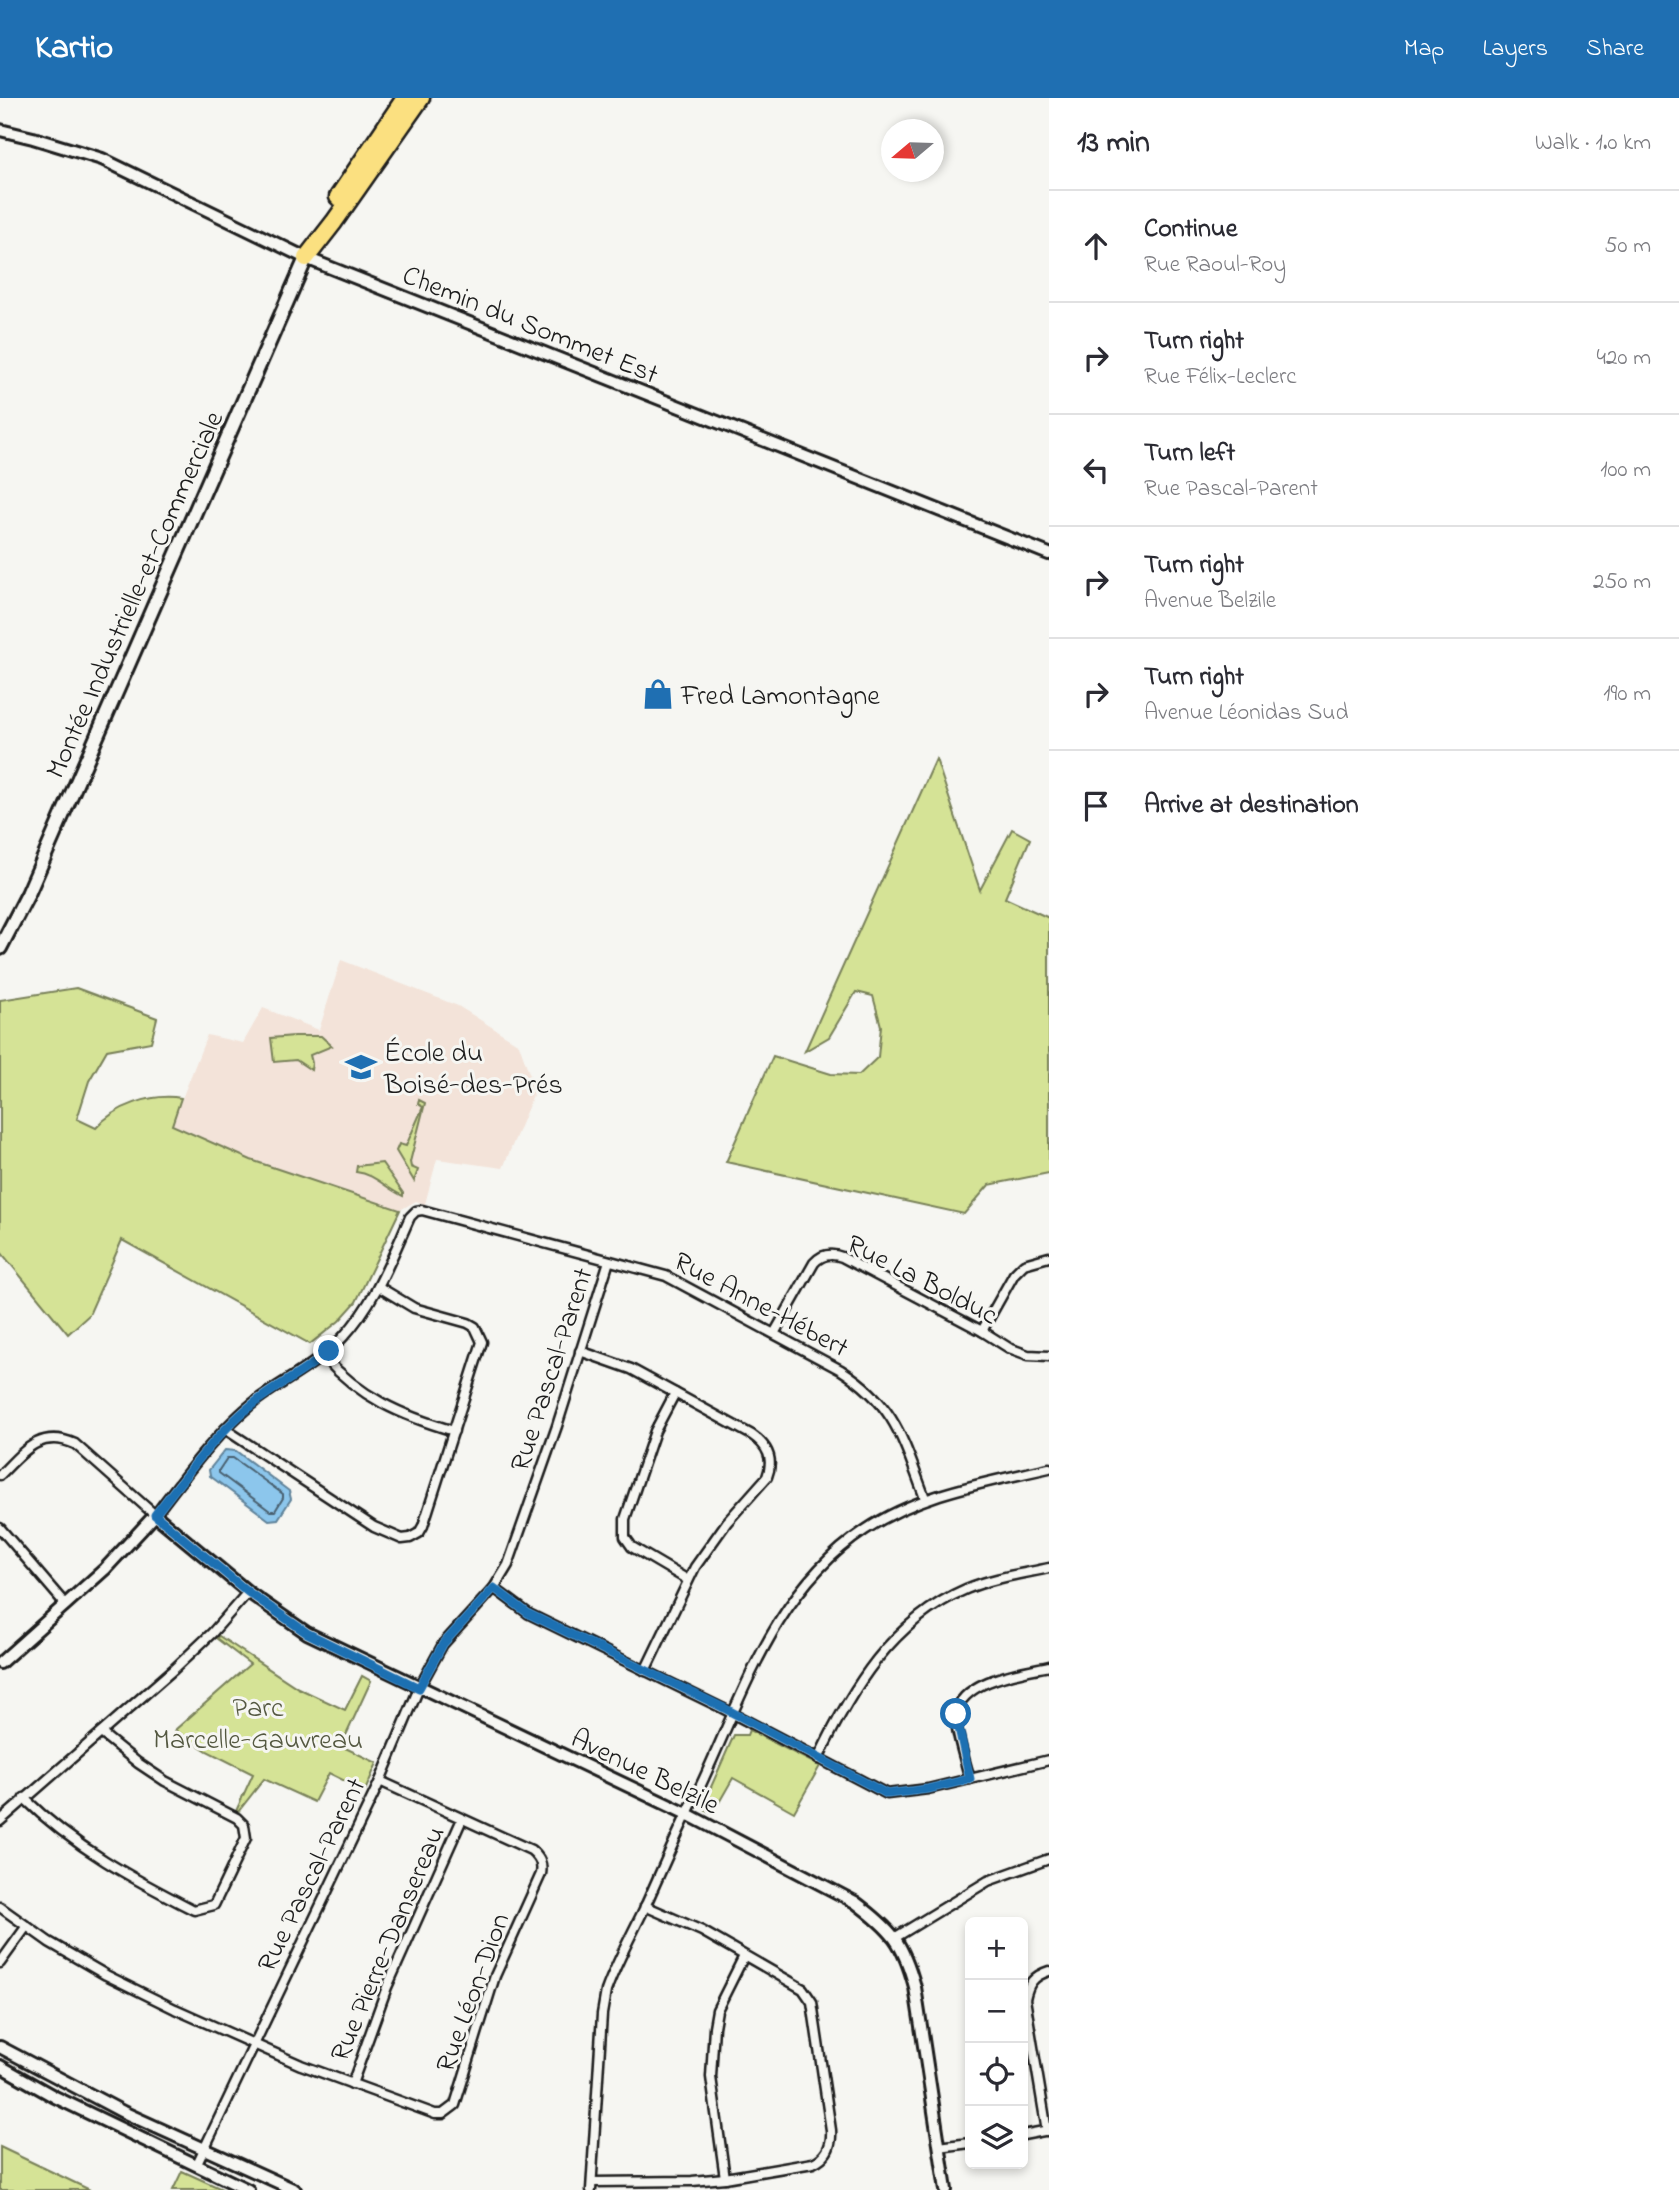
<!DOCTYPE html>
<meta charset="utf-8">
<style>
:root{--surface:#fff;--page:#f2f2f3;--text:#2b2b33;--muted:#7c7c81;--line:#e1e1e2;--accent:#1f6fb2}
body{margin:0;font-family:"Indie Flower",sans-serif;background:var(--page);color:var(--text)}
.controls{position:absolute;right:21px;bottom:21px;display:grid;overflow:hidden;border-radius:10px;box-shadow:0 4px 10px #0003}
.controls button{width:63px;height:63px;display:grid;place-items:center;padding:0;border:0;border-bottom:2px solid var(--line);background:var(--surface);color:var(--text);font:35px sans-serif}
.compass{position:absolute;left:881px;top:21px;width:63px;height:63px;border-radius:50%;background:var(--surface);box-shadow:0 4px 10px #0003;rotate:251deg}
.stop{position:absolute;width:21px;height:21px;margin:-16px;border:5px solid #1f6fb2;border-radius:50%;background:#fff}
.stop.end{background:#1f6fb2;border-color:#fff;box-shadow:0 2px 7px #0008}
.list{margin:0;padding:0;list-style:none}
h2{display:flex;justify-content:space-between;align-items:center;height:91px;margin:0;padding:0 28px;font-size:30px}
h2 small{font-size:23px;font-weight:400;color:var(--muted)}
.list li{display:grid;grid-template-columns:46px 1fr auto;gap:21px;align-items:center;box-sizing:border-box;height:112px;padding:0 28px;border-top:2px solid var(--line)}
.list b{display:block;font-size:26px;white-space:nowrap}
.list p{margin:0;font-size:23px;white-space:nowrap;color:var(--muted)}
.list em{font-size:23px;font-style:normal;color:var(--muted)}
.icon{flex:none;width:38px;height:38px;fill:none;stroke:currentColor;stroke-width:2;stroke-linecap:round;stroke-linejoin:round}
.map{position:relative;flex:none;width:1049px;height:2092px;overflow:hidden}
header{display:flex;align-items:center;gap:42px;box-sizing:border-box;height:98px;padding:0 35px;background:var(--accent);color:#fff}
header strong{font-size:33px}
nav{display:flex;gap:38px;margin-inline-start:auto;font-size:24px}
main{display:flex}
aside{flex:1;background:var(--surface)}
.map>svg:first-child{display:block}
.built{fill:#f3e3d9}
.green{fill:#d5e396;stroke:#788059;stroke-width:2}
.water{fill:#8cc6ec;stroke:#5f8299;stroke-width:2}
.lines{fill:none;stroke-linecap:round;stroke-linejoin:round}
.shore{stroke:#49606f;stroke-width:2}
.minor-casing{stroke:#1c1c1c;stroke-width:13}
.tertiary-casing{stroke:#1c1c1c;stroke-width:16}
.secondary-casing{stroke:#1c1c1c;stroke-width:18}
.motorway-casing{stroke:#1c1c1c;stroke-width:21}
.minor{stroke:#f6f6f2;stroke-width:8}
.tertiary{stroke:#f6f6f2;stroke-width:10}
.secondary{stroke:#f6f6f2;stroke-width:12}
.motorway{stroke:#fbe080;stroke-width:16}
.route{stroke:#1f6fb2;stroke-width:9}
.labels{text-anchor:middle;stroke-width:6;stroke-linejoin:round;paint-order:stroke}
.street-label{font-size:28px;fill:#1c1c1c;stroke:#f6f6f2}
.poi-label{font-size:28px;fill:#1c1c1c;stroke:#f6f6f2;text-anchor:start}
.park-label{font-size:28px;fill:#545841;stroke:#f6f6f2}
</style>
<header>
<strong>Kartio</strong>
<nav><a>Map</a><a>Layers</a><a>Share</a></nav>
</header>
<main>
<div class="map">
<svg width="1049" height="2092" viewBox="0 0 1049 2092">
<rect width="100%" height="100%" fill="#f6f6f2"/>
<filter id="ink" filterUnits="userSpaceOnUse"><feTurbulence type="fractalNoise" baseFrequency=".0143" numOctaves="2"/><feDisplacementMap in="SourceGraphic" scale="14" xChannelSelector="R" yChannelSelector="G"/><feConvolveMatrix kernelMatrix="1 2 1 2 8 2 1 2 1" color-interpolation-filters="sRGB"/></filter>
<g filter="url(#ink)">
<path class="built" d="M341,862L458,908L519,946L535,992L503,1070L437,1061L425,1106L416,1103L400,1112L251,1062L172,1026L207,937L243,945L263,910L319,932Z"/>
<g class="green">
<path d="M936,661L980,792L1012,731L1030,741L1005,800L1049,820V1075L989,1087L964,1116L726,1064L773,958L831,976L859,977L878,959L881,928L873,898L856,894L829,939L805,953Z"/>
<path d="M76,890L157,920L151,944L107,952L89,983L77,1021L96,1030C115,1008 152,995 181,1000L172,1027L251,1062L400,1112L356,1204L339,1223L310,1246L122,1142L89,1217L68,1236L0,1153V902Z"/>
<path d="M294,938H321L332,948L310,957L312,965L311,972L296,962L274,964L271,940Z"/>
<path d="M419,1002L425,1005L410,1064L411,1069L418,1072L414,1083L396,1053L399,1046L406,1048L423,1009L418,1006Z"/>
<path d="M382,1065L403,1095V1098C385,1090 375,1076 356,1074L357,1068Z"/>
<path d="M219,1538L298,1590L345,1612L362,1578L371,1583L341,1648L377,1665L365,1693L329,1675L314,1704L264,1681L238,1714L236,1713L253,1676L207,1653L175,1632L250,1566L216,1540Z"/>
<path d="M749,1632L820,1668L794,1714L733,1680L713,1715L706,1712L703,1707L734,1637H747Z"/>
<path d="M0,2049L90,2092H0Z"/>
<path d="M182,2073L224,2092H173Z"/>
</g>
<path class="water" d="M225,1352L236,1353L289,1393L291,1401L278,1421L269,1422L210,1378L209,1372Z"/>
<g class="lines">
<path class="shore" d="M227,1360H233L283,1396V1400L275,1413H270L219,1375V1372Z"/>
<defs>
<g id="minor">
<path d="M982,1233L1014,1176L1024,1166L1049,1159"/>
<path d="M775,1234L814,1165C822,1156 831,1155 842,1159L982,1233L1009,1250L1028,1257L1049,1258"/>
<path d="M580,1253L631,1271L752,1337C768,1348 774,1361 767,1379L727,1424L695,1469L645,1573"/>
<path d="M323,1258C361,1300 400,1317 454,1333"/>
<path d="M675,1295L655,1333L625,1421V1439L632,1449L688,1482"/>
<path d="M225,1331L374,1429L402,1441L410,1440L419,1435L423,1428L482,1244L475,1229L468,1225L414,1210L379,1189"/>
<path d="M0,1377C23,1354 40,1330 75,1346L155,1417C183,1380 221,1329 257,1302C286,1281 318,1266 343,1239C375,1205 391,1161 410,1119L416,1113L422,1112L666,1178L841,1272C896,1307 903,1343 925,1400"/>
<path d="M0,1430L66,1507"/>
<path d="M494,1490L529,1516L722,1610L887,1696L928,1691L1049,1662"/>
<path d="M818,1661C851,1591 892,1523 966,1491C992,1480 1021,1476 1049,1470"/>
<path d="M970,1681C966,1666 954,1629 956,1616C961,1582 1022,1574 1049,1568"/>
<path d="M24,1700C74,1749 133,1781 194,1812L214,1807L246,1740L244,1727L237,1720L165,1683L138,1665L101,1635"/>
<path d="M0,1723L174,1571L212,1535L248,1494"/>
<path d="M0,1809L49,1844L106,1877L175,1911L301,1967L435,2016H443L455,2007L495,1878L541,1776C543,1765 539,1759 531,1752L380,1683"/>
<path d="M896,1839L988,1783L1049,1761"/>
<path d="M0,1865L26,1829"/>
<path d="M352,1986L387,1889L462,1721"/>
<path d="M1047,2033L1025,1901C1028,1886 1033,1878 1049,1873"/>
<path d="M1023,2037L1049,2032"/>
<path d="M939,2049L970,2045"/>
<path d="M197,2066L380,1683L419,1590L443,1546L494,1490L508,1467L557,1328L609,1163"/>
<path d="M725,2080L711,1979L714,1929L717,1912L744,1858"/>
<path d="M592,2084L692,2083L725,2080L813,2065C827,2059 832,2047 831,2032L812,1904L803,1891L702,1833L645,1808"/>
<path d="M591,2092L602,1916L606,1893C616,1865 631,1838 644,1811C662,1771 679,1731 699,1691C743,1598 774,1492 865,1432C920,1395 985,1385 1049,1370"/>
</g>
<g id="tertiary">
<path d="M0,32L33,40L102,61L306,160L1049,456"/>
<path d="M0,1565L105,1471L155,1417L248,1494L307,1535L687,1716L855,1804C892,1832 903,1844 915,1889L946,2092"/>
<path d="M0,1949L123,2014L295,2092"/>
<path d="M0,1968L55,1999L248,2092"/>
</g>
<path id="secondary" d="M0,850L28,796L306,160"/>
<g id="motorway">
<path d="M338,99L405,0"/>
<path d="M306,160L334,124L421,0"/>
</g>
</defs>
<use href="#minor" class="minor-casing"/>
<use href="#tertiary" class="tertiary-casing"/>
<use href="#secondary" class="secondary-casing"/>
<use href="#motorway" class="motorway-casing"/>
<use href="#minor" class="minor"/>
<use href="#tertiary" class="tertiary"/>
<use href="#secondary" class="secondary"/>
<use href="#motorway" class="motorway"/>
</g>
</g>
<g class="lines" filter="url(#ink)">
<path class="route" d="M329,1253C307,1273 280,1285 257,1303C220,1330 184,1380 155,1417L248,1494L307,1535L419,1590L443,1546L494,1490L529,1516L722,1609L887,1696L928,1691L970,1681L956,1616"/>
</g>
<defs>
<symbol id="shop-bare" viewBox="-9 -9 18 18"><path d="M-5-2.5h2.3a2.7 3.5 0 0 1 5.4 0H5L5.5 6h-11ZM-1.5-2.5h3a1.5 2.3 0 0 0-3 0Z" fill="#1f6fb2" stroke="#f6f6f2" stroke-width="2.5" paint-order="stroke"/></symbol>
<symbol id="school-bare" viewBox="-9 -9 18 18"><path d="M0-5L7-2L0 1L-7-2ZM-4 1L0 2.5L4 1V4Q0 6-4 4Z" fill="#1f6fb2" stroke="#f6f6f2" stroke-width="2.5" paint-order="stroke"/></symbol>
</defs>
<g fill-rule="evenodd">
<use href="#shop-bare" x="636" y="574" width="44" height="44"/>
<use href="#school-bare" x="339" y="947" width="44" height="44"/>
</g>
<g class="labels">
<g class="street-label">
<text transform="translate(531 225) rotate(22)" y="10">Chemin du Sommet Est</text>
<text transform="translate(133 496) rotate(-66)" y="10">Montée Industrielle-et-Commerciale</text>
<text transform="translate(923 1180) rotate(27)" y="10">Rue La Bolduc</text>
<text transform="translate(762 1205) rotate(28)" y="10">Rue Anne-Hébert</text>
<text transform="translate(550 1271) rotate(-72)" y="10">Rue Pascal-Parent</text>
<text transform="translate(646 1672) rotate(26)" y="10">Avenue Belzile</text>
<text transform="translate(310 1776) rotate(-64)" y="10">Rue Pascal-Parent</text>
<text transform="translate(386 1845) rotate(-67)" y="10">Rue Pierre-Dansereau</text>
<text transform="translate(471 1894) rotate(-70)" y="10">Rue Léon-Dion</text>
</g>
<g class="poi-label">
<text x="681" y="606">Fred Lamontagne</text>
<text x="384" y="963">École du<tspan x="384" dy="32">Boisé-des-Prés</tspan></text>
</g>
<g class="park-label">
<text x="258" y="1618">Parc<tspan x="258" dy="32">Marcelle-Gauvreau</tspan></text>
</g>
</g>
</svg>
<div class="controls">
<button>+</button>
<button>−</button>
<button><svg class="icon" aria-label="locate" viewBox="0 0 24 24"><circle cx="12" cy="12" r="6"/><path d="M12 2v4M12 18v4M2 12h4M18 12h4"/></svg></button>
<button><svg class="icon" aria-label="layers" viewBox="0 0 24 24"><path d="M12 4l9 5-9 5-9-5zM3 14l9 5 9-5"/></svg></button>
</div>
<svg class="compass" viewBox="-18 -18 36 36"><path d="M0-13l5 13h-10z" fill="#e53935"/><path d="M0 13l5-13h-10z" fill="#7c7c81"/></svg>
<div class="stop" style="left:956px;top:1616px"></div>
<div class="stop end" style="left:329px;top:1253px"></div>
</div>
<aside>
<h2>13 min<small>Walk · 1.0 km</small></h2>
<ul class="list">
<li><svg class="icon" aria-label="ahead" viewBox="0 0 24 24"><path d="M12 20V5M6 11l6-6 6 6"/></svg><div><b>Continue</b><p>Rue Raoul-Roy</p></div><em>50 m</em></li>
<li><svg class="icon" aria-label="right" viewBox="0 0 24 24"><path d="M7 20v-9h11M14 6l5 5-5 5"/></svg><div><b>Turn right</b><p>Rue Félix-Leclerc</p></div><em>420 m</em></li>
<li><svg class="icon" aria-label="left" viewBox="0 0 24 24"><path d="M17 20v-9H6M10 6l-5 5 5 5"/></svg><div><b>Turn left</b><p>Rue Pascal-Parent</p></div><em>100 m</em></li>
<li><svg class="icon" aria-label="right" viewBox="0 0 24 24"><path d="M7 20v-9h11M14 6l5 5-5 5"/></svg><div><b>Turn right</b><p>Avenue Belzile</p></div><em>250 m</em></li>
<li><svg class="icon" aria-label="right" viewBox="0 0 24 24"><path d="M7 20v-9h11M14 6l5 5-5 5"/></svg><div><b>Turn right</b><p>Avenue Léonidas Sud</p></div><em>190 m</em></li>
<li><svg class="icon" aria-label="arrive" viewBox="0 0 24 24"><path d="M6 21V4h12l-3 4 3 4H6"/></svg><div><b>Arrive at destination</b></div></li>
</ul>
</aside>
</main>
